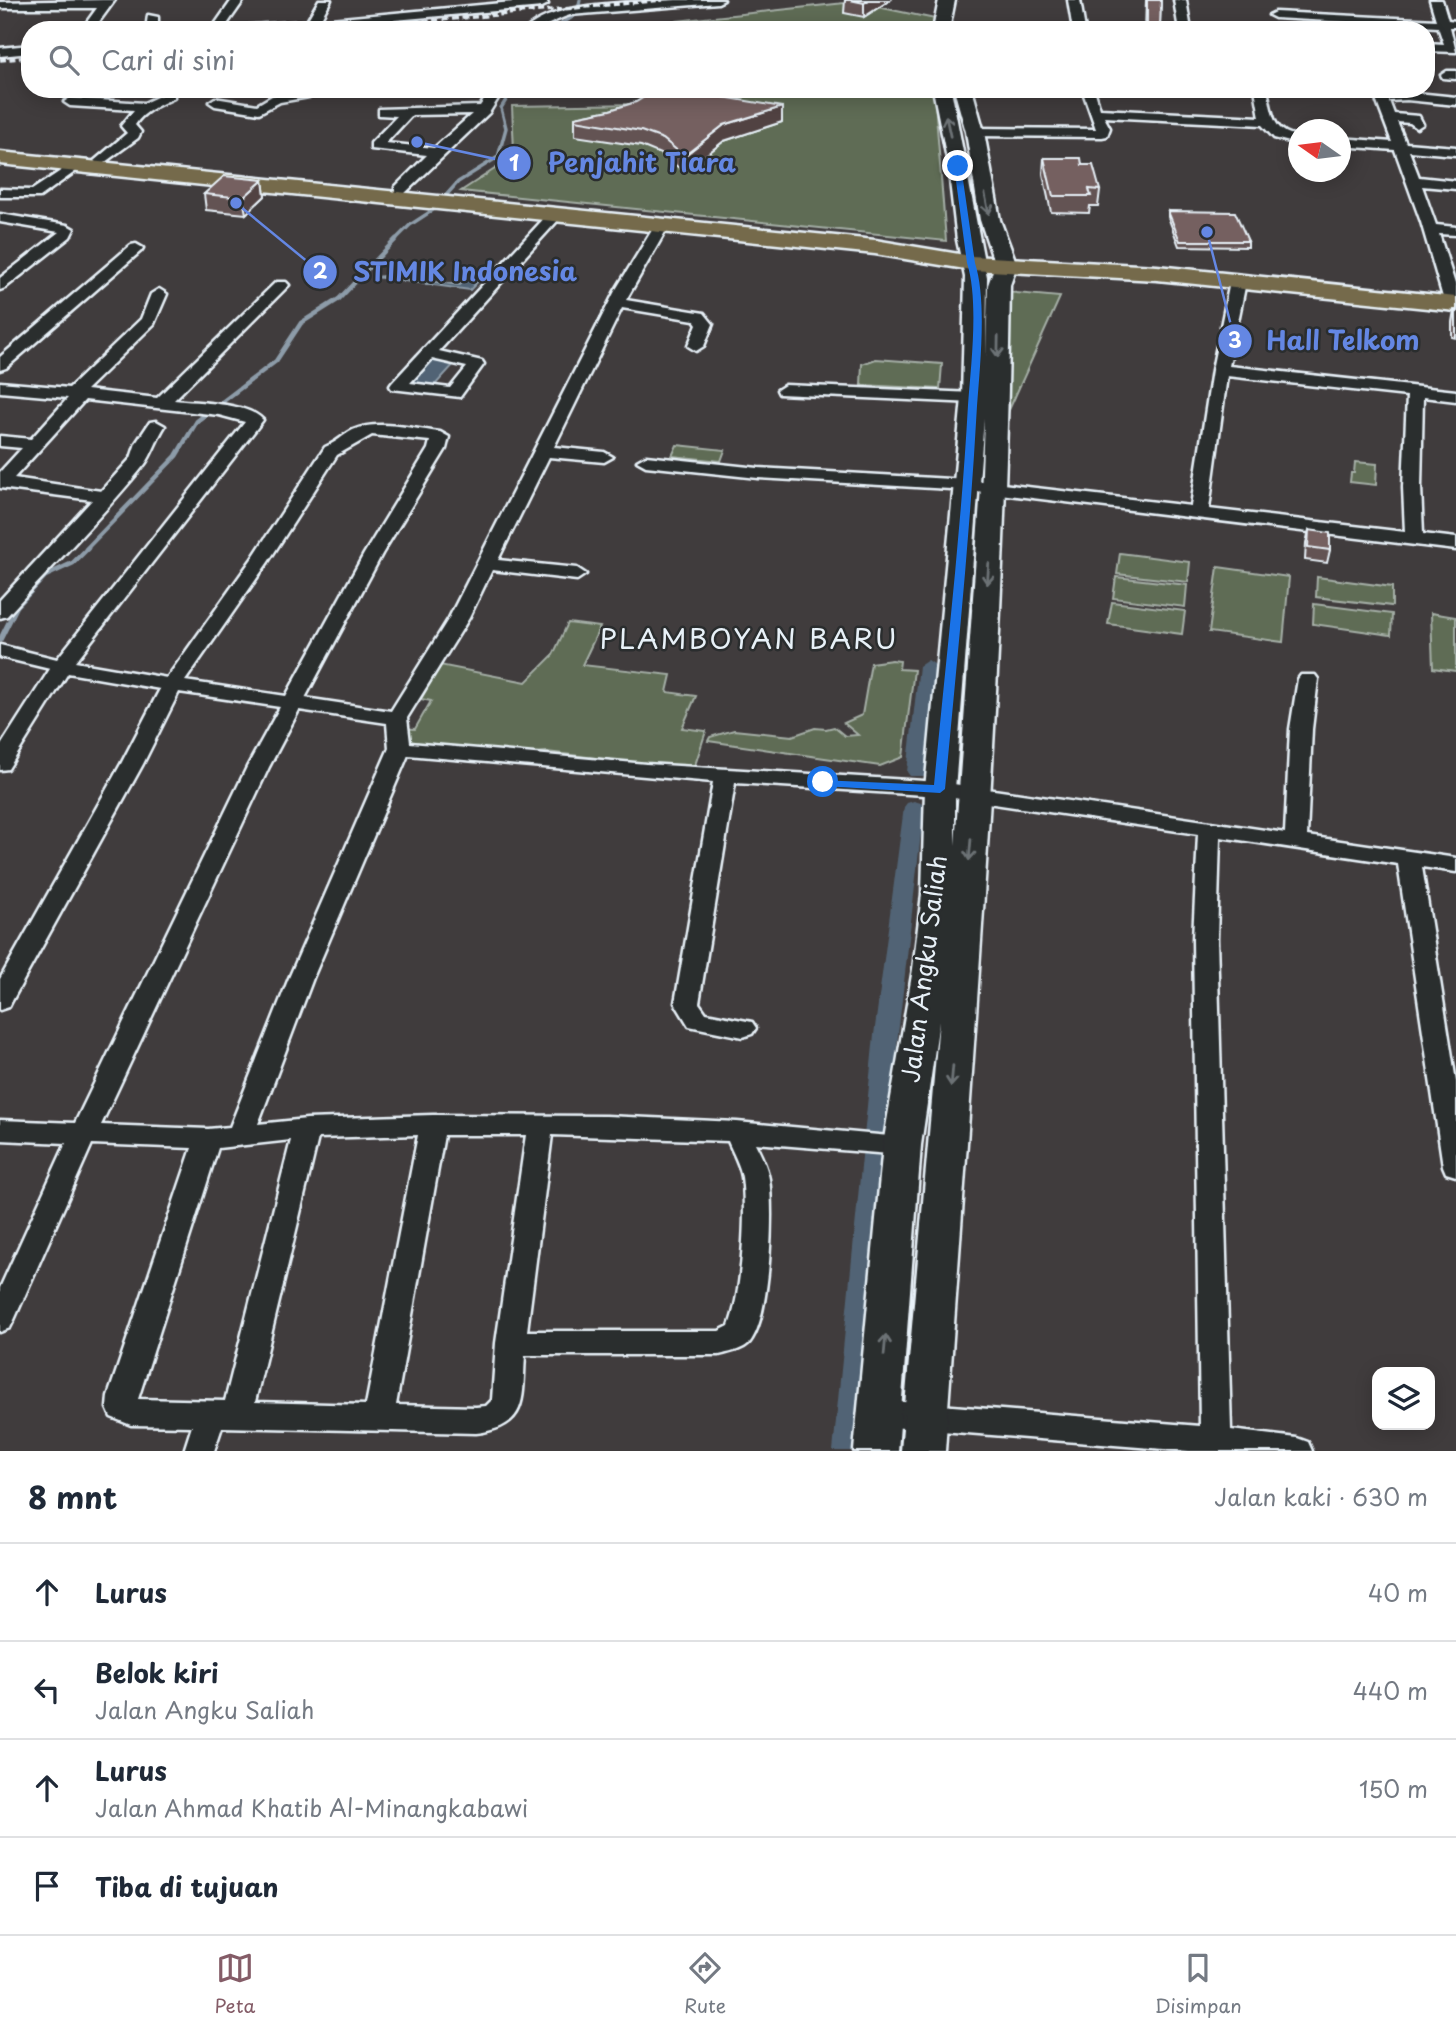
<!DOCTYPE html>
<html lang="id">
<meta charset="utf-8">
<style>
:root{--surface:#fff;--page:#f6f6f7;--text:#1f2937;--muted:#747a83;--line:#e0e1e3;--accent:#845c67}
body{margin:0;font-family:"Playpen Sans",sans-serif;background:var(--page);color:var(--text)}
.controls{position:absolute;right:21px;bottom:21px;display:grid;overflow:hidden;border-radius:14px;box-shadow:0 4px 18px #0003}
.controls button{width:63px;height:63px;display:grid;place-items:center;padding:0;border:0;border-bottom:2px solid var(--line);background:var(--surface);color:var(--text);font:35px sans-serif}
.compass{position:absolute;left:1288px;top:119px;width:63px;height:63px;border-radius:50%;background:var(--surface);box-shadow:0 4px 18px #0003;rotate:284deg}
.stop{position:absolute;width:21px;height:21px;margin:-16px;border:5px solid #1a73e8;border-radius:50%;background:#fff}
.stop.end{background:#1a73e8;border-color:#fff;box-shadow:0 2px 7px #0008}
.list{margin:0;padding:0;list-style:none}
h2{display:flex;justify-content:space-between;align-items:center;height:91px;margin:0;padding:0 28px;font-size:30px}
h2 small{font-size:23px;font-weight:400;color:var(--muted)}
.list li{display:grid;grid-template-columns:46px 1fr auto;gap:21px;align-items:center;box-sizing:border-box;height:98px;padding:0 28px;border-top:2px solid var(--line)}
.list b{display:block;font-size:26px;white-space:nowrap}
.list p{margin:0;font-size:23px;white-space:nowrap;color:var(--muted)}
.list em{font-size:23px;font-style:normal;color:var(--muted)}
.icon{flex:none;width:38px;height:38px;fill:none;stroke:currentColor;stroke-width:2;stroke-linecap:round;stroke-linejoin:round}
.map{position:relative;flex:none;width:1456px;height:1451px;overflow:hidden}
.search{position:absolute;background:var(--surface);box-shadow:0 4px 18px #0003;left:21px;right:21px;top:21px;height:77px;display:flex;align-items:center;gap:18px;box-sizing:border-box;padding:0 24px;border-radius:28px;color:var(--muted);font-size:26px}
.sheet{height:483px;background:var(--surface)}
nav{display:flex;justify-content:space-around;align-items:center;box-sizing:border-box;height:98px;border-top:2px solid var(--line);background:var(--surface);font-size:19px;color:var(--muted)}
nav a{display:grid;justify-items:center;gap:4px}
nav .on{color:var(--accent)}
.map>svg:first-child{display:block}
.green{fill:#5f6c54;stroke:#a4aea6;stroke-width:2}
.water{fill:#516474;stroke:#8d9ca9;stroke-width:2}
.lines{fill:none;stroke-linecap:round;stroke-linejoin:round}
.stream-far2{stroke:#8d9ca9;stroke-width:3.5}
.stream-far1{stroke:#8d9ca9;stroke-width:4.5}
.stream{stroke:#8d9ca9;stroke-width:5}
.canal{fill:#516474;fill-rule:evenodd}
.street-casing{stroke:#e8f1f8;stroke-width:5}
.secondary-casing{stroke:#e8f1f8;stroke-width:5}
.primary-casing{stroke:#e8f1f8;stroke-width:5}
.street{fill:#2a2d2e;fill-rule:evenodd}
.secondary{fill:#2a2d2e;fill-rule:evenodd}
.primary{fill:#746b4b;fill-rule:evenodd}
.rail{stroke:#e8f1f8;stroke-width:3.5;stroke-dasharray:6 3.5;stroke-linecap:butt}
.wall{fill:#645353;stroke:#e8f1f8;stroke-width:2}
.shaded-wall{fill:#514343;stroke:#e8f1f8;stroke-width:2}
.building{fill:#746060;stroke:#e8f1f8;stroke-width:2}
.oneway{stroke:#6c7275}
.route{fill:#1a73e8}
.labels{text-anchor:middle;stroke-width:5;stroke-linejoin:round;paint-order:stroke}
.street-label{font-size:24px;fill:#e8f1f8;stroke:#2a2d2e}
.quarter-label{font-size:28px;letter-spacing:2px;fill:#e8f1f8;stroke:#2a2d2e}
.leader{fill:none;stroke:#6487e3;stroke-width:2.5}
.callout-dot{fill:#6487e3;stroke:#2a2d2e;stroke-width:2.5}
.mark-label{font-size:21px;text-anchor:middle;font-weight:bold;fill:#fff}
.callout-label{font-size:26px;text-anchor:middle;font-weight:bold;fill:#6487e3;stroke:#2a2d2e;stroke-width:5;stroke-linejoin:round;paint-order:stroke}
</style>
<div class="map">
<svg width="1456" height="1451" viewBox="0 0 1456 1451">
<rect width="100%" height="100%" fill="#403c3d"/>
<filter id="ink" filterUnits="userSpaceOnUse"><feTurbulence type="fractalNoise" baseFrequency=".0143" numOctaves="2"/><feDisplacementMap in="SourceGraphic" scale="14" xChannelSelector="R" yChannelSelector="G"/><feConvolveMatrix kernelMatrix="1 2 1 2 8 2 1 2 1" color-interpolation-filters="sRGB"/></filter>
<g filter="url(#ink)">
<g class="green">
<path d="M854,2L935,19L933,30H674L677,21Z"/>
<path d="M642,89H934L946,241L461,191L504,163L514,151L512,106L645,104Z"/>
<path d="M1006,292L1060,297L1004,421Z"/>
<path d="M876,359L942,364L940,389L861,385L862,364Z"/>
<path d="M677,445L725,450L721,461L672,456Z"/>
<path d="M1355,462L1377,464L1376,485L1350,482L1351,473H1354Z"/>
<path d="M1120,553L1190,562L1188,582L1117,574Z"/>
<path d="M1218,567L1289,577L1283,642L1209,632Z"/>
<path d="M1116,577L1187,585L1185,607L1113,598Z"/>
<path d="M1317,577L1392,587V606L1316,597Z"/>
<path d="M1112,602L1185,611L1182,634L1108,624Z"/>
<path d="M1314,604L1392,614L1391,635L1313,624Z"/>
<path d="M1431,613L1456,617V671L1433,668Z"/>
<path d="M568,623L600,627L582,665L671,675L667,692L696,696L682,728L706,731L695,765L676,768L547,752L498,756L407,743L402,728L415,729L431,701L421,699L440,665L526,682L553,655Z"/>
<path d="M892,660L900,661L899,669L914,670L903,757L880,766L708,741L710,737L734,730L792,736L815,728L826,729L834,727L845,736L858,735L844,723L862,715L871,663Z"/>
</g>
<g class="water">
<path d="M470,273L484,275L470,290L375,277L384,276L460,285Z"/>
<path d="M425,357L456,362L435,385L404,381Z"/>
</g>
<g class="lines">
<g class="stream-far2">
<path d="M552,30L577,14L580,0"/>
<path d="M394,241L410,225L433,210L458,182L498,157L506,128L501,108L513,89"/>
</g>
<path class="stream-far1" d="M86,549L176,456L197,421L276,361L301,323L339,299L396,239"/>
<path class="stream" d="M0,640L17,606L45,576L73,563L88,548"/>
<g class="canal">
<path d="M928,660L937,666L927,772L924,776H910L907,772L919,666Z"/>
<path d="M914,801L921,803L924,807L898,1035L861,1451H833L874,1035L904,807L907,803Z"/>
</g>
<defs>
<g id="street">
<path d="M103,0H115L93,30H81L97,8H0V2Z"/>
<path d="M232,0H244L223,30H211Z"/>
<path d="M319,0H331L320,20L534,0H546L548,4L542,7L316,27L314,30H235L241,26L307,21Z"/>
<path d="M676,0H724L718,3L570,15C554,20 542,30 525,30C557,0 633,3 676,0Z"/>
<path d="M1068,0H1080L1085,30H1073Z"/>
<path d="M1174,0H1186L1191,30H1179Z"/>
<path d="M1430,0H1442L1448,20L1456,21V27H1450L1456,52L1426,51V43L1444,44L1438,27L1275,18L1269,15L1275,12L1436,20Z"/>
<path d="M148,15L158,17V30H146Z"/>
<path d="M30,45V53L0,56V48Z"/>
<path d="M1447,71H1456V79L1443,78L1441,75Z"/>
<path d="M300,89H312L309,97L280,102L259,113L215,106L209,102L215,98L257,105L272,96Z"/>
<path d="M492,89H504L489,113L405,193H395V187L427,155L371,149V143L397,116L379,115V109L480,106ZM472,114L434,148L386,143L412,115Z"/>
<path d="M1082,89H1094L1100,109L1260,117L1255,89H1267C1272,113 1272,132 1298,136V144L1274,138L1262,125L1104,117L1110,128L1107,136L1102,137L975,136L968,132L975,128L1096,129Z"/>
<path d="M1372,89H1384L1386,94L1407,92L1456,97V105L1407,100L1389,101L1394,114L1419,116L1423,124L1417,128L1410,123L1397,122L1406,143L1456,147V155L1409,151L1419,177L1456,181V189L1422,186L1436,225L1456,227V235L1439,234L1456,287V308L1448,307L1445,304L1421,222L1395,150L1340,146V138L1392,142Z"/>
<path d="M170,91L174,92V98C159,105 144,111 135,125L141,132L138,138L101,165L94,161L127,133L121,126L134,110L70,106L64,102L70,98L144,103Z"/>
<path d="M74,162L79,163V169L40,197H0V189L32,190Z"/>
<path d="M555,211L560,212V218L439,351L482,361L484,364L460,397L392,389L390,386L392,383L550,212ZM432,359L467,367L450,388L410,383Z"/>
<path d="M0,214L67,225L74,229L70,237L5,288L0,290V278L59,232L0,222Z"/>
<path d="M661,223L668,227L626,300L704,313L713,324L704,346L696,351L688,346L697,324L694,320L622,308L554,447L604,452L613,457L604,462L549,457L498,560L577,568L586,574L577,580L492,570L469,618L407,718L410,743L646,764L940,782L1285,833L1290,729L1298,679L1301,675H1315L1318,679L1312,729L1307,836L1456,858V872L1422,867L1456,1082V1176L1446,1173L1443,1166L1398,864L1220,837L1217,939L1231,1430L1297,1438L1308,1442L1312,1451H1189L879,1426L868,1422L864,1413L868,1404L879,1400L1200,1426L1193,939L1198,834L940,796L735,783L699,1003L706,1013L752,1022L756,1028L752,1034L743,1037L689,1026L675,1003L713,782L408,755L313,978L258,1124L307,1119L433,1115L606,1116L737,1122L911,1138L915,1145L911,1152L902,1155L755,1143C761,1155 767,1166 769,1179C774,1211 770,1312 752,1339C746,1350 730,1352 719,1355H525C522,1399 529,1426 476,1433L222,1427L214,1451H184L192,1426L131,1425L111,1417L107,1408L108,1396L192,1148L92,1144L14,1320L10,1328L0,1332V1288L66,1143L0,1140V1120L75,1123L247,767L280,707L179,692L143,764L12,1001L9,1007L0,1010V979L121,764L160,689L68,673L8,769L0,770V747L50,669L0,657V645L57,659L245,422L219,415L85,400L14,478L101,491L131,458L136,443L150,422L156,421L165,426C157,438 152,455 145,464C103,516 53,565 7,616L0,618V600L92,500L0,488V472L22,448L0,446V436L31,439L68,398L0,392V382L69,388L141,319L151,294L159,289L167,294L154,324L86,390L157,398L276,282H286L289,285L174,400C198,403 247,402 263,420L75,662L167,678L251,560L325,447C336,443 343,435 353,430C378,419 413,429 440,432L449,437L446,449L382,554L305,698L391,711L449,618L615,291L654,227ZM372,435L430,441L428,449L364,554L286,696L185,681L268,562L337,455ZM299,710L387,723L389,748L289,978L230,1127L208,1129L101,1125L269,767ZM418,1135L366,1405L255,1402L318,1138ZM444,1135H526L496,1343L492,1400L486,1406L476,1407L396,1405ZM552,1135L728,1141C733,1153 740,1165 742,1177C747,1212 742,1293 729,1326L719,1331H527ZM291,1140L225,1401L138,1399L218,1148Z"/>
<path d="M136,244L143,248L141,251L6,368L0,370V357L131,245Z"/>
<path d="M1238,277L1246,282L1229,366L1456,391V401L1423,397L1421,487L1423,534L1456,538V550L968,490L758,478L646,466L637,461L646,456L758,468L968,480L1191,506L1212,370L1230,282ZM1227,376L1407,396L1403,487L1405,532L1209,509Z"/>
<path d="M785,385L974,393L982,398L974,403L779,394L777,390Z"/>
</g>
<g id="secondary">
<path d="M939,0H955L949,30H933Z"/>
<path d="M933,89H951L987,277L986,357L988,285L995,265L980,220L966,132L954,89H972L984,132L1000,220L1017,265L1010,285C1005,674 972,1063 945,1451H901L939,1021L921,1145L898,1451H854L883,1145L913,969L922,894L925,789L962,398L965,277L957,240L948,164ZM984,418L982,474L955,845V789Z"/>
</g>
<path id="primary" d="M0,152L875,240L971,256L1157,266L1456,297V311L1157,280L971,270L875,254L0,164Z"/>
</defs>
<use href="#street" class="street-casing"/>
<use href="#secondary" class="secondary-casing"/>
<use href="#primary" class="primary-casing"/>
<use href="#street" class="street"/>
<use href="#secondary" class="secondary"/>
<use href="#primary" class="primary"/>
<g class="rail">
<path d="M329,30L663,0"/>
<path d="M0,60L30,57"/>
</g>
</g>
<g class="wall">
<path d="M845,0H890L864,17L844,13Z"/>
<path d="M1146,0H1161L1160,26L1145,30Z"/>
<path d="M636,102L782,122L724,141L684,172L663,155L641,146L575,136V117L610,110Z"/>
<path d="M1044,158L1082,165L1100,190L1098,206H1090L1089,213L1051,212L1043,174Z"/>
<path d="M263,180L265,196L246,214L206,210L204,194Z"/>
<path d="M1168,211L1248,241V247L1179,246L1168,217Z"/>
<path d="M1454,310H1456V338L1452,337V322Z"/>
<path d="M1309,530L1330,550L1327,563L1305,560L1306,543Z"/>
</g>
<g class="shaded-wall">
<path d="M869,0H890L864,17V3Z"/>
<path d="M782,107V122L724,141L684,172V156L724,125Z"/>
<path d="M263,180L265,196L246,214L243,198Z"/>
</g>
<g class="building">
<path d="M850,0H869L864,3Z"/>
<path d="M1147,0H1161L1160,26L1226,30H1117V28L1147,30Z"/>
<path d="M657,89H697L717,96L782,107L724,125L684,156L663,139L641,131L575,120V117L610,110L636,102Z"/>
<path d="M1044,158H1081L1082,165H1093L1100,190L1089,189L1091,196H1053Z"/>
<path d="M224,176L263,180L243,198L204,194Z"/>
<path d="M1168,211L1235,212L1248,241H1180Z"/>
<path d="M1454,310H1456V326H1455Z"/>
<path d="M1309,530L1330,533V550L1308,547Z"/>
</g>
<defs><path id="oneway-shaft" d="M-6 0H5M1.5-3L5.5 0L1.5 3" fill="none" stroke-width="1.6" stroke-linecap="round" stroke-linejoin="round" transform="scale(1.75)"/></defs>
<g class="oneway">
<use href="#oneway-shaft" transform="translate(948 126) rotate(-102)"/>
<use href="#oneway-shaft" transform="translate(987 204) rotate(79)"/>
<use href="#oneway-shaft" transform="translate(998 347) rotate(91)"/>
<use href="#oneway-shaft" transform="translate(988 574) rotate(94)"/>
<use href="#oneway-shaft" transform="translate(970 850) rotate(95)"/>
<use href="#oneway-shaft" transform="translate(952 1076) rotate(95)"/>
<use href="#oneway-shaft" transform="translate(885 1345) rotate(-85)"/>
</g>
</g>
<path class="route" d="M958,164L961,166L975,263C987,300 980,366 977,406C970,534 957,662 945,789L940,793L823,786L817,782L819,780L934,785C946,659 961,532 968,405C971,365 979,300 967,263L954,166Z"/>
<g class="labels">
<g class="street-label">
<text transform="translate(925 969) rotate(-83)" y="8">Jalan Angku Saliah</text>
</g>
<g class="quarter-label">
<text x="749" y="649">PLAMBOYAN BARU</text>
</g>
</g>
<path class="leader" d="M417 142L514 163M236 203L320 272M1207 232L1235 341"/>
<g class="callout-dot">
<circle cx="417" cy="142" r="7"/>
<circle cx="236" cy="203" r="7"/>
<circle cx="1207" cy="232" r="7"/>
<circle cx="514" cy="163" r="18"/>
<circle cx="320" cy="272" r="18"/>
<circle cx="1235" cy="341" r="18"/>
</g>
<g class="mark-label">
<text x="514" y="171">1</text>
<text x="320" y="279">2</text>
<text x="1235" y="348">3</text>
</g>
<g class="callout-label">
<text x="642" y="172">Penjahit Tiara</text>
<text x="465" y="281">STIMIK Indonesia</text>
<text x="1343" y="350">Hall Telkom</text>
</g>
</svg>
<div class="controls">
<button><svg class="icon" aria-label="layers" viewBox="0 0 24 24"><path d="M12 4l9 5-9 5-9-5zM3 14l9 5 9-5"/></svg></button>
</div>
<svg class="compass" viewBox="-18 -18 36 36"><path d="M0-13l5 13h-10z" fill="#e53935"/><path d="M0 13l5-13h-10z" fill="#747a83"/></svg>
<div class="stop" style="left:823px;top:782px"></div>
<div class="stop end" style="left:958px;top:166px"></div>
<div class="search"><svg class="icon" aria-label="search" viewBox="0 0 24 24"><circle cx="10" cy="10" r="6"/><path d="M15 15l6 6"/></svg>Cari di sini</div>
</div>
<section class="sheet">
<h2>8 mnt<small>Jalan kaki · 630 m</small></h2>
<ul class="list">
<li><svg class="icon" aria-label="ahead" viewBox="0 0 24 24"><path d="M12 20V5M6 11l6-6 6 6"/></svg><div><b>Lurus</b></div><em>40 m</em></li>
<li><svg class="icon" aria-label="left" viewBox="0 0 24 24"><path d="M17 20v-9H6M10 6l-5 5 5 5"/></svg><div><b>Belok kiri</b><p>Jalan Angku Saliah</p></div><em>440 m</em></li>
<li><svg class="icon" aria-label="ahead" viewBox="0 0 24 24"><path d="M12 20V5M6 11l6-6 6 6"/></svg><div><b>Lurus</b><p>Jalan Ahmad Khatib Al-Minangkabawi</p></div><em>150 m</em></li>
<li><svg class="icon" aria-label="arrive" viewBox="0 0 24 24"><path d="M6 21V4h12l-3 4 3 4H6"/></svg><div><b>Tiba di tujuan</b></div></li>
</ul>
</section>
<nav>
<a class="on"><svg class="icon" aria-label="map" viewBox="0 0 24 24"><path d="M3 6l6-2 6 2 6-2v14l-6 2-6-2-6 2zM9 4v14M15 6v14"/></svg>Peta</a>
<a><svg class="icon" aria-label="directions" viewBox="0 0 24 24"><path d="M12 3l9 9-9 9-9-9zM9 14v-3h6M13 9l2 2-2 2"/></svg>Rute</a>
<a><svg class="icon" aria-label="saved" viewBox="0 0 24 24"><path d="M7 4h10v16l-5-4-5 4z"/></svg>Disimpan</a>
</nav>
